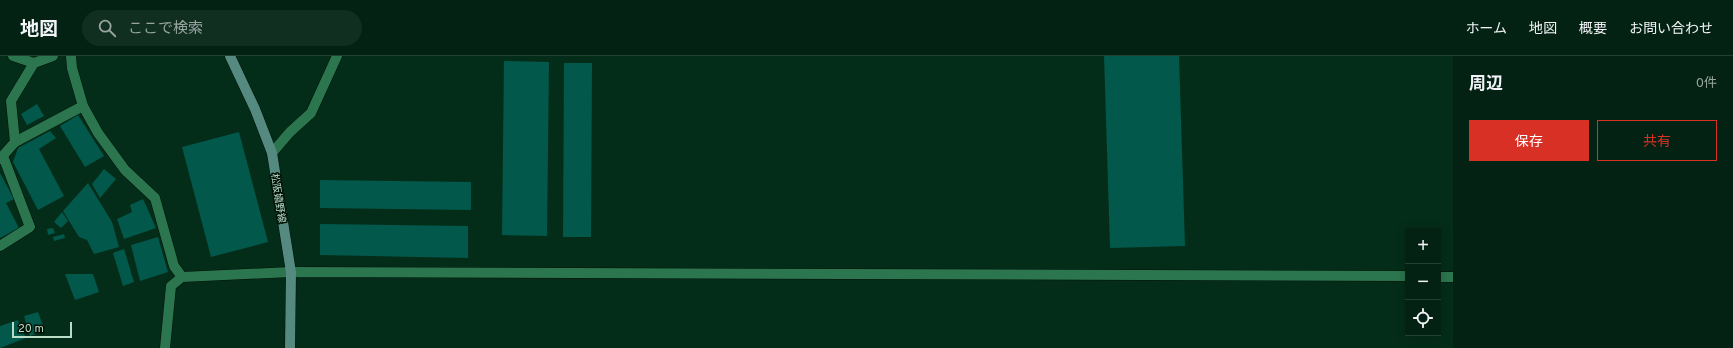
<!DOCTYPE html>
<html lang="ja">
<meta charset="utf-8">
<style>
:root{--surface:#032213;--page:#112f21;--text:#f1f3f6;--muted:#97a4a0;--line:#243f33;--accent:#d93025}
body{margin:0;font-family:Overpass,"Noto Sans JP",sans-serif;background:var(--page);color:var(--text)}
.controls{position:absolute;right:12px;bottom:12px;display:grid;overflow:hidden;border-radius:0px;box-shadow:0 2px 10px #0003}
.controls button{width:36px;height:36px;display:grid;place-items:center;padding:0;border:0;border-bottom:1px solid var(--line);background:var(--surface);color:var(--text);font:20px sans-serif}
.scale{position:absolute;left:12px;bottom:10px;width:60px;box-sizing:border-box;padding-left:4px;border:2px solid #b9dcc5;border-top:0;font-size:11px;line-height:14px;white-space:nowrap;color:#b9dcc5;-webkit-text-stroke:3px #001207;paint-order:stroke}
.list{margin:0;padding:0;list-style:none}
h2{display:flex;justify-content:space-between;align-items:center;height:52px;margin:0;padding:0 16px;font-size:17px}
h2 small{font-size:13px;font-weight:400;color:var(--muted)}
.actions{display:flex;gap:8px;padding:12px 16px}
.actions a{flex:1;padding:9px 0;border:1px solid var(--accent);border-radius:0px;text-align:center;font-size:14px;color:var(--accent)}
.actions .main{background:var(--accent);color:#fff}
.icon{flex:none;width:22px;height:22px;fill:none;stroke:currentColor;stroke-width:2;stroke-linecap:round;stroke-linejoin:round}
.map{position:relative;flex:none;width:1453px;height:292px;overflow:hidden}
header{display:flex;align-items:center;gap:24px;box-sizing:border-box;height:56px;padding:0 20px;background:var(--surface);border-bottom:1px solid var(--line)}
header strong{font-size:19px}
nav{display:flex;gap:22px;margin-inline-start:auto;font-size:14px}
.search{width:280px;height:36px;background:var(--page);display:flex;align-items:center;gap:10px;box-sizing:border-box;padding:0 14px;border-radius:22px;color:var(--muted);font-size:15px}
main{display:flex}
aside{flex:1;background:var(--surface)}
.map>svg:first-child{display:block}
.building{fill:#02584a}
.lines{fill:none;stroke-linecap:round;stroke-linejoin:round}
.street-casing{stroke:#001207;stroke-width:11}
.secondary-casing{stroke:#001207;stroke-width:11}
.street{stroke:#2c764f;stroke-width:10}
.secondary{stroke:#548a80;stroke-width:10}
.labels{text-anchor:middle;stroke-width:3;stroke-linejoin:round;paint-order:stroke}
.street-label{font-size:10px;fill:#b9dcc5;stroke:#001207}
</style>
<header>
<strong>地図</strong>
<div class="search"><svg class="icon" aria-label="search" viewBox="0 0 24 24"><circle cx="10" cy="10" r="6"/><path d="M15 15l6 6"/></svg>ここで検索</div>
<nav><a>ホーム</a><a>地図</a><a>概要</a><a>お問い合わせ</a></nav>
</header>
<main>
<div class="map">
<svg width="1453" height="292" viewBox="0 0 1453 292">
<rect width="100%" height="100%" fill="#042d19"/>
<g class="building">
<path d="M1104,0H1179L1185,190L1110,192Z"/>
<path d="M504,5L549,6L547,180L502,179Z"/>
<path d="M564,7H592L591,181H563Z"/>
<path d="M37,48L44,60L27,69L21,58Z"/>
<path d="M78,59L104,100L85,111L60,70Z"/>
<path d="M50,75L56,82L39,93L64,140L38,154L13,106L18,92Z"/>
<path d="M239,76L268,186L211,201L182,91Z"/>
<path d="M104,113L116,123L100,142L92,128Z"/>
<path d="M0,117L14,143L6,147L19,172L0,182Z"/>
<path d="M320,124L471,126V154L320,152Z"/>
<path d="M88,127L112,166L119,191L94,198L87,184L79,181L63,155Z"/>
<path d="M143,143L156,172L124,183L117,163L132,156L130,149Z"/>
<path d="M62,156L68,165L61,172L54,166Z"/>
<path d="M320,168L468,170V202L320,199Z"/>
<path d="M53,172L55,177L48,179L47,173Z"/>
<path d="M64,178L65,182L54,185L53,181Z"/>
<path d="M158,181L168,216L140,225L131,189Z"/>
<path d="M124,193L134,226L123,230L113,197Z"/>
<path d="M65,218H93L99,236L75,244Z"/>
<path d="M38,256L45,275L30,280L24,260Z"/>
<path d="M18,264L26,282L0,292V270Z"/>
</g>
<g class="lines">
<defs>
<g id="street">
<path d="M13,0L34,7L53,0"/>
<path d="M71,0L72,12L83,50L98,77L125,114L155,142L174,210L182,221"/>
<path d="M15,86L83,50"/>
<path d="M272,97L290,76L311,57L337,0"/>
<path d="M0,103L15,86L11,45L34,7"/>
<path d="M0,190L30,171L3,100"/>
<path d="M1438,221H1453"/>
<path d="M165,292L171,230L182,221L291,216L1408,220"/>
</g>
<path id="secondary" d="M230,0L255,53L272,97L291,216L290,292"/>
</defs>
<use href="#street" class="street-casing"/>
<use href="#secondary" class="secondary-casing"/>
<use href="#street" class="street"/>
<use href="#secondary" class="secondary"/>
</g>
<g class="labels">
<g class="street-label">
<text transform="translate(279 142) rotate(81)" y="4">松阪嬉野線</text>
</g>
</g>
</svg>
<div class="controls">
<button>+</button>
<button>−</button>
<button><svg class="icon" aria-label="locate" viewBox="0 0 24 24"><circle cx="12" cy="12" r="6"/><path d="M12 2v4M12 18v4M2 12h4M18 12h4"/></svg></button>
</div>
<div class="scale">20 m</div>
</div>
<aside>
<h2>周辺<small>0件</small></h2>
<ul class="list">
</ul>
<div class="actions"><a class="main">保存</a><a>共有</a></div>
</aside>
</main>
